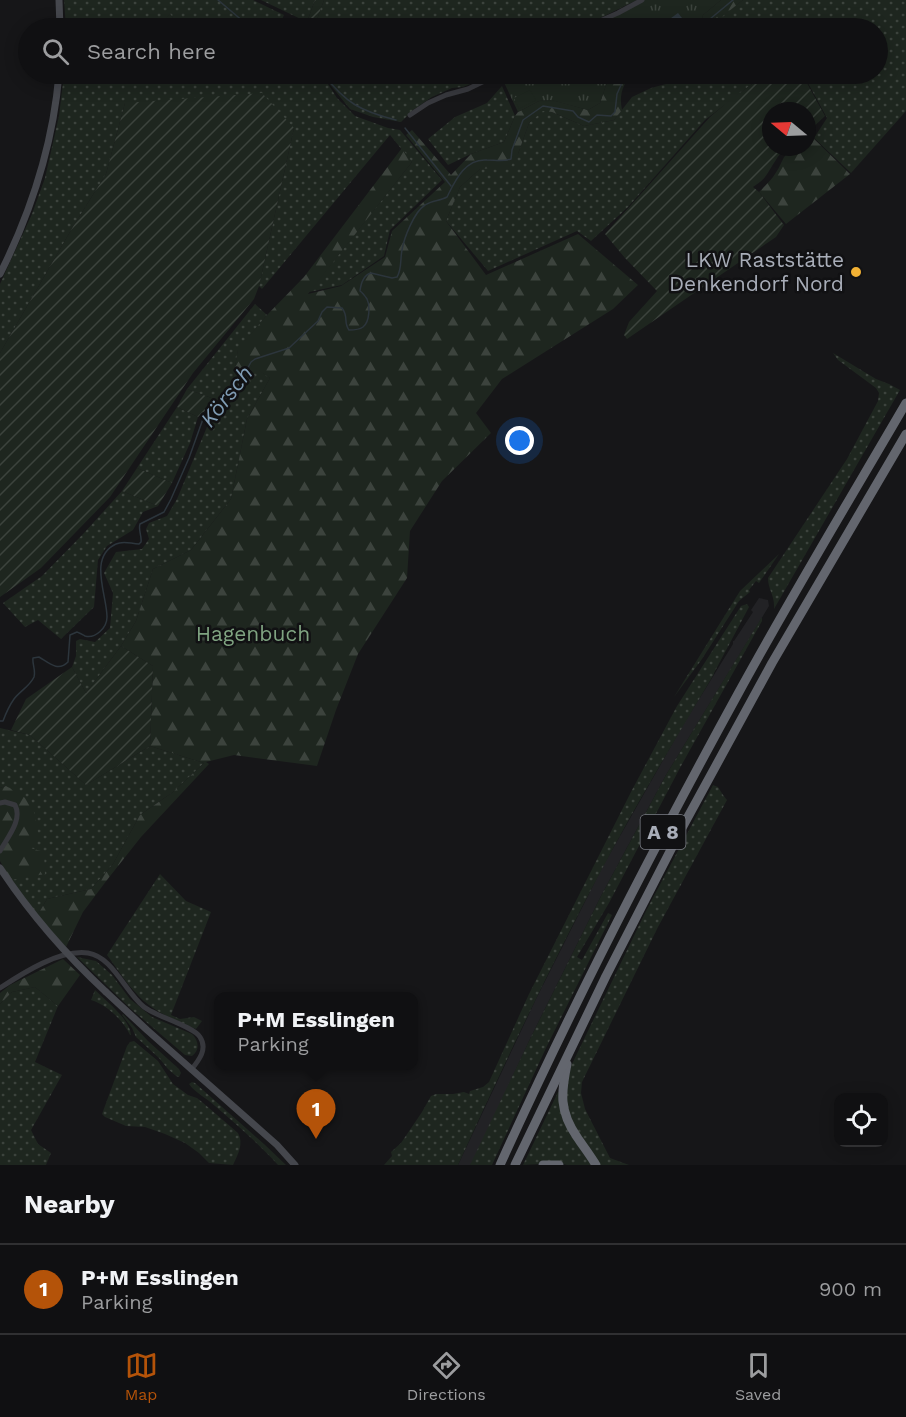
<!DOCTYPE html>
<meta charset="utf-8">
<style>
:root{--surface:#101012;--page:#1e1e20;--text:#f1f3f6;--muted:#9c9d9f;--line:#303032;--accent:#b45309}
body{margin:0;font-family:"Work Sans",sans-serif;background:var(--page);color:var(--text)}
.controls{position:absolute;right:18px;bottom:18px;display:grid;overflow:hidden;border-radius:12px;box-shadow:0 3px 15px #0003}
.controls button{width:54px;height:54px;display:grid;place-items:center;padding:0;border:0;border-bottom:2px solid var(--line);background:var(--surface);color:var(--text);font:30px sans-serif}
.compass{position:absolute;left:762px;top:102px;width:54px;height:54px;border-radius:50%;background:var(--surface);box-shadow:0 3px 15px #0003;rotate:289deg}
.you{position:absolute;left:520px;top:441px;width:21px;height:21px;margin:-15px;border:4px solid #fff;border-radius:50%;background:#1a73e8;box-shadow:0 0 0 9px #1a73e833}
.badge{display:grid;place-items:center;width:39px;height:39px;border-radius:50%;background:var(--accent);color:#fff;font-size:20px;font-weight:700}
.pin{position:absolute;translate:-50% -50px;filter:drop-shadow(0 2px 3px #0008)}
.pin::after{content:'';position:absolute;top:32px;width:21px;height:18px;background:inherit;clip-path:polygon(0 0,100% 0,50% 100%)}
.popup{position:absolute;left:214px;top:992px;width:204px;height:78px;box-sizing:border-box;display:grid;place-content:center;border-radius:12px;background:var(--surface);filter:drop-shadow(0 2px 4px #0005);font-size:20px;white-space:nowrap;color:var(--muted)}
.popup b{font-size:22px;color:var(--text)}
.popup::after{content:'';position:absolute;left:50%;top:100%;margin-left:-12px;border:12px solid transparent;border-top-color:var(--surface)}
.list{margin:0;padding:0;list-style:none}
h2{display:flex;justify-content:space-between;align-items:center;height:78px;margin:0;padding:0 24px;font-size:26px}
h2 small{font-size:20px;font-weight:400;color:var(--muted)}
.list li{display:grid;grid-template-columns:39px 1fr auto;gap:18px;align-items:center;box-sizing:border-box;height:90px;padding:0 24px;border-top:2px solid var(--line)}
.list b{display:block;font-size:22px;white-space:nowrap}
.list p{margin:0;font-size:20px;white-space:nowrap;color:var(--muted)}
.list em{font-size:20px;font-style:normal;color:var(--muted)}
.icon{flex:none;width:33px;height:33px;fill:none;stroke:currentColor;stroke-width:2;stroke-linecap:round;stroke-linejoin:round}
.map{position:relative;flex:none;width:906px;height:1165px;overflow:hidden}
.search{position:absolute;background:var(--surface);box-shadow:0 3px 15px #0003;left:18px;right:18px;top:18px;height:66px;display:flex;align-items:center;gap:15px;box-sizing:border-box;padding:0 21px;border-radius:33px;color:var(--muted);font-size:22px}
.sheet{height:168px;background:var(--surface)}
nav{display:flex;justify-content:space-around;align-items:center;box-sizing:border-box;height:84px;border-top:2px solid var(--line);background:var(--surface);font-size:16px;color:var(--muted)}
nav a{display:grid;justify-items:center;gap:3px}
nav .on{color:var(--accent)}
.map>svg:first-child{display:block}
.built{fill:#222225}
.grass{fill:url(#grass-dots)}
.forest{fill:url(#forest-firs)}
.park{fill:url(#park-tufts)}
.garden{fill:url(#garden-furrows)}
.pitch{fill:#1e261f}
.water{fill:url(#water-rules)}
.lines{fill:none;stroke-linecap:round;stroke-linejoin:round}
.stream{stroke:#2c353c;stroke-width:1.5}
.minor{stroke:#37383d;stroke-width:5}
.secondary{stroke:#45474d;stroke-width:7}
.motorway{stroke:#63666e;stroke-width:9}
.secondary-bridge{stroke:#45474d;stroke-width:7}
.poi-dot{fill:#f2b134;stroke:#111113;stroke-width:2}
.labels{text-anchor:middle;stroke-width:5;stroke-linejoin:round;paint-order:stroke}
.shield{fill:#111113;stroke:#7b7e86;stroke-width:1.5}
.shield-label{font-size:20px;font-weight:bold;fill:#a8adb8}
.poi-label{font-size:21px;fill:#a8adb8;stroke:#111113;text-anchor:end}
.park-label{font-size:21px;fill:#7fa381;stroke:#111113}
.water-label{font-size:22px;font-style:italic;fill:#7f9bb3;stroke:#111113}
</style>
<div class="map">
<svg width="906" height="1165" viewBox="0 0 906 1165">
<defs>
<pattern id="grass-dots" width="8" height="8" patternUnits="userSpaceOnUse" patternTransform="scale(1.5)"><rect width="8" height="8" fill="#1e261f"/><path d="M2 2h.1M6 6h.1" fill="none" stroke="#3c433d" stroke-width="1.8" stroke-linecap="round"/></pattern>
<pattern id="forest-firs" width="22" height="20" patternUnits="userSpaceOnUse" patternTransform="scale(1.5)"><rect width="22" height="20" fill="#1e261f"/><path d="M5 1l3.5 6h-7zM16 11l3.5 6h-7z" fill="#3c433d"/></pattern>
<pattern id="park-tufts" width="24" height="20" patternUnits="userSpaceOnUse" patternTransform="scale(1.5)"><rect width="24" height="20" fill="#1e261f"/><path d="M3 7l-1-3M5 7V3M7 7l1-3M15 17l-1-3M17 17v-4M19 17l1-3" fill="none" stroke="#3c433d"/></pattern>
<pattern id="garden-furrows" width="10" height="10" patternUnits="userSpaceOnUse" patternTransform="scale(1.5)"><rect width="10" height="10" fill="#1e261f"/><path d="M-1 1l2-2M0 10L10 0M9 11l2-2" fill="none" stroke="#3c433d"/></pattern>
<pattern id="water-rules" width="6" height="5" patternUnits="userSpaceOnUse" patternTransform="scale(1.5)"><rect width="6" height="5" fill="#2c353c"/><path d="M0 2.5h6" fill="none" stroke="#485056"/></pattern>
</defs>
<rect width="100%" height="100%" fill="#161618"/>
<path class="built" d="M759,598L768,600L769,606L666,775L601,896L530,1039L473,1162L470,1165H458L536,999L603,866L683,725L733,644V641H734L753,612L751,610Z"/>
<g class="grass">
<path d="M64,0H253L284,15L278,28H181L170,14L157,27L158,28H66Z"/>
<path d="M261,0H315L307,22Z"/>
<path d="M324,0H637L580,28H321L315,25Z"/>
<path d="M743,0H906V111L851,173L814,138L827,118L803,74H878V28H722L713,23Z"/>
<path d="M64,74H495L463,87L452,88L432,97L413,110L401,122L373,117L350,109L323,76L337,98L355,116L388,128L400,130L442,180L390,230L384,256L342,285L309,292L412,162L390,135L262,289L259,286L294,128L125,103L106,174L74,225L0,353V284L32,214L45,178L59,116Z"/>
<path d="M694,74H765L705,120L628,207L591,241L577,231L488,271L446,221L460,187L480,169L518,154L529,123L543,110L552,112L584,126L614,120L632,97L651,88L677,81Z"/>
<path d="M502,86L515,116L504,142L471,154L448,165L428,139L455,117L487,103Z"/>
<path d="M255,304L267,315L238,350L231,390L217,400L187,389Z"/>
<path d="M833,353L876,379L889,384L900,390L774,609C775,595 768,590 768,578L847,459L878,401L879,393L876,388L838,360Z"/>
<path d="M252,365L270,378L247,419L231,499L191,550L153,569L136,621L121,646L86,693L72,667L76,656V641L80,639L95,642L110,628L113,593L104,573L116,552L142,549L149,539L146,529L149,523L167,516L177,499L209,422C215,414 223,410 230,403C240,393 246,378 252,365Z"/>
<path d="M177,407L198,417L190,443L172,483L137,468Z"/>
<path d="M122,491L158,506L143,512L133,530L107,546L98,560L94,607L61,639L38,620L25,627L3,603L42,576L84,533Z"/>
<path d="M779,554L759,583L756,581L749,590L750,592L739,601L702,659L674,697L740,591Z"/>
<path d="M747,604L749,607L714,673V674C676,738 638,801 603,867C551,965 504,1064 458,1165H384L392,1156L391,1152L401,1143L422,1112L431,1096L436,1094H453L464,1092L469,1094L470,1091L483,1087L489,1082L529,994L632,790L677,706L741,606Z"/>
<path d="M762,617V621L681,766L609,903L577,957L582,960L608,913L612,915L546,1048L492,1165H470L530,1039L601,896L666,775Z"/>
<path d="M0,728L30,735L86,785L150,746L204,763L173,792L140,815L113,864L91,889L47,899L37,916L11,880L26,847L6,786L0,788Z"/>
<path d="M713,785L718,787L723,795L727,800L658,927L582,1082L581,1093L585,1109L610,1158L629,1165H598L573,1127L564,1095L571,1066L647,909Z"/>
<path d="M160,874L186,901L211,912L171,1015L180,1019L194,1017L202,1021L196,1029C175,1020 151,1011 136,993C125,982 117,968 107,955Z"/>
<path d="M77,957L96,961L112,975L130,999L152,1017L192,1034C199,1041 200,1050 192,1056L185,1055L131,1009Z"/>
<path d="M35,987L58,1006L35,1062L62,1075L31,1130L38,1144L51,1153L46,1165H0V1004L12,992Z"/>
<path d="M95,990C106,1001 130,1019 131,1035H130C123,1020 107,1005 91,1000Z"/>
<path d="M123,1014L148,1041L179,1069L181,1073L179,1077L176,1076L168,1069L159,1058L136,1037L132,1028L122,1015Z"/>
<path d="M134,1041L158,1061L173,1084L188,1095L197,1098L202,1102L238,1133C244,1144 238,1154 233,1165L209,1163L199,1153L185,1143L165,1134L145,1127L126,1126L105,1117L102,1114L127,1046L130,1042Z"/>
<path d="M192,1082L195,1083L264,1144L286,1165H278C259,1144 237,1125 215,1106C207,1098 195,1093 189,1084Z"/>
<path d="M558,1092H559L593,1165H567L559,1163L523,1165Z"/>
</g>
<g class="forest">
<path d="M721,0H743L714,23L711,28H699L703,15Z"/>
<path d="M615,74H633C622,84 619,96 622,110L614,120L584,126L552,112L543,111L529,123L518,154L510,167L480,169L460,187L446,221L486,275L578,234L638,285L613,309L502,379L476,413L491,433L442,481L410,531L407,578L358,654L336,710L317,766L234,755L206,762L209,764L141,837L107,880L83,912L66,947L37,916L47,899L91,889L113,864L140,815L173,792L204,763L150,746L153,666L121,646L136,621L153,569L191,550L231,499L247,419L270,378L252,366L243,385L231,403V390L238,349L267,315L304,277L402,148L412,162L308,294L341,286L385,257L392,231L445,182L406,135L412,130L451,175L471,154L504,142L515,116L518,112L539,101L552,100L588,110L600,103L606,85Z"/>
<path d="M810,135L850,174L786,224L759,192C764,187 769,182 773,177C786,160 781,147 807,147V137Z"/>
<path d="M6,786L32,802L39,838L27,847L44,852L45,874L11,880L0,861V788Z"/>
<path d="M63,959L80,975L58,1006L35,987L12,992L0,1004V993L10,985Z"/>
</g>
<g class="park">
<path d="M643,0H721L703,15L699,28H588Z"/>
<path d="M500,74H615L606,85L600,103L588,110L551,100L539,101L518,112Z"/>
</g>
<g class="garden">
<path d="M315,0H324L315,25L307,22Z"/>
<path d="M170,14L181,28H158L156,26Z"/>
<path d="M766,74H802L825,116L807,133V111H771V147H787C777,155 773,166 765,177C762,181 757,184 753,187L759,192L784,225L776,237L627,339L624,335L629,322L657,291L625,258L605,234L710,117L730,100Z"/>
<path d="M262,93L294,128L259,286L254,299L193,373L110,497L41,568L0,597V353L74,225L106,174L125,103Z"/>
<path d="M187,389L217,400L198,417L177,407Z"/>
<path d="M137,468L172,483L158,506L122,491Z"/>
<path d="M121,646L153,666L150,746L86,785L30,735L11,730L26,699L72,667L86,693Z"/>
</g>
<path class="pitch" d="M530,90L536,100L519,109L514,98Z"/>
<path class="water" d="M678,13L690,28H673L667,21Z"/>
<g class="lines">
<g class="stream">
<path d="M218,0L251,28"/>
<path d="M706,28L710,19L733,0"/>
<path d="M323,74C346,103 360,111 396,120"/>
<path d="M405,128L451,186"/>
<path d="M0,721H3C6,713 9,706 14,699C20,691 30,686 34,677C36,670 32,664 33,658L39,657C49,663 58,672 68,662L70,635L77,632C78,632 83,635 85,636C95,639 107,628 107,617C107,595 88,557 116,544C124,540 131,544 139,544L141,542C142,536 138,530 140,524L164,512L171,499L189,458L203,419L210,410L235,391L251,362L255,359L289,348L318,321L322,312L327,307L342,308C349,317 343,322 349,330C353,330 359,330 363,327C370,322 370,305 367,299C365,296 363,293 360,291C361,283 363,275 371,273L392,278L397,277C402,269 400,260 402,250C404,238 414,212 425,205C432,200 440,201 447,197C455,181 465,158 487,160C495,160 503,162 511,159L512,150L523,120L543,106L573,111L578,117L589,122L597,115L611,116L615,112L617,94L626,74"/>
</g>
<g class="minor">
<path d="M584,28L618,13L642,0"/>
<path d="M410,115L428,103L446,95L468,89L499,74"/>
<path d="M0,803L5,802L15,805C23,820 7,838 0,851"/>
<path d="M0,988C23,973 60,949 88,953C113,957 125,992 144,1007C157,1017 193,1026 200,1037C208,1049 199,1060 191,1070"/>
</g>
<g class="secondary">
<path d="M59,0L60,28"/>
<path d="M0,274C32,210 53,144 59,74"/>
<path d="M106,992L147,1030L277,1145L295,1165"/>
</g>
<g class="motorway">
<path d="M567,1064C561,1093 559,1111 577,1137C583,1146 590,1155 596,1165"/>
<path d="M500,1165C573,1004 654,847 739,692C792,595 850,499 906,403"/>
<path d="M515,1165L606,976L683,826L772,663L906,434"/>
<path d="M543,1165H559"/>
</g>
<path class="secondary-bridge" d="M0,868C31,915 65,954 106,992"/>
</g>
<circle class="poi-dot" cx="856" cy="272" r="6"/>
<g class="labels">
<rect class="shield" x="640.5" y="815" width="45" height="34" rx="4.5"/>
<g class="shield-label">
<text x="663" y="839">A 8</text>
</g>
<g class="poi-label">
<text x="844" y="267">LKW Raststätte<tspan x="844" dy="24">Denkendorf Nord</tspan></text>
</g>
<g class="park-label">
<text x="253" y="641">Hagenbuch</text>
</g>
<g class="water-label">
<text transform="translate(226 396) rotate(-52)" y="8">Körsch</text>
</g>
</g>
</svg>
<div class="controls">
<button><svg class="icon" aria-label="locate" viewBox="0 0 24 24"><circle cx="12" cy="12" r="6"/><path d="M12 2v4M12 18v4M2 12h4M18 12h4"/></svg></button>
</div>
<svg class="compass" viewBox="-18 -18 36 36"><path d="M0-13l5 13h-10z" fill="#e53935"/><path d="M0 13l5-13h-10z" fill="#9c9d9f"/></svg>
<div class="you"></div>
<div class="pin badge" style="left:316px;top:1139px">1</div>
<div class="popup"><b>P+M Esslingen</b>Parking</div>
<div class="search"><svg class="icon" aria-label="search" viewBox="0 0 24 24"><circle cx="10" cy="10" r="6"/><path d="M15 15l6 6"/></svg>Search here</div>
</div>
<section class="sheet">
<h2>Nearby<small></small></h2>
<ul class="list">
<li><span class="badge">1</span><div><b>P+M Esslingen</b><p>Parking</p></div><em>900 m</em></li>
</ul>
</section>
<nav>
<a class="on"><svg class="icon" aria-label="map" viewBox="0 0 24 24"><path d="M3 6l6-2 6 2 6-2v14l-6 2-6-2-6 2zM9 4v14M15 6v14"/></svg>Map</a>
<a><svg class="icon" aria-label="directions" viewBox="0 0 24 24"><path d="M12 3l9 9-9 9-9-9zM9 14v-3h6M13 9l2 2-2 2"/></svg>Directions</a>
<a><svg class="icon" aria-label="saved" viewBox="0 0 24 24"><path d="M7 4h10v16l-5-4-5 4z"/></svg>Saved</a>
</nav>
